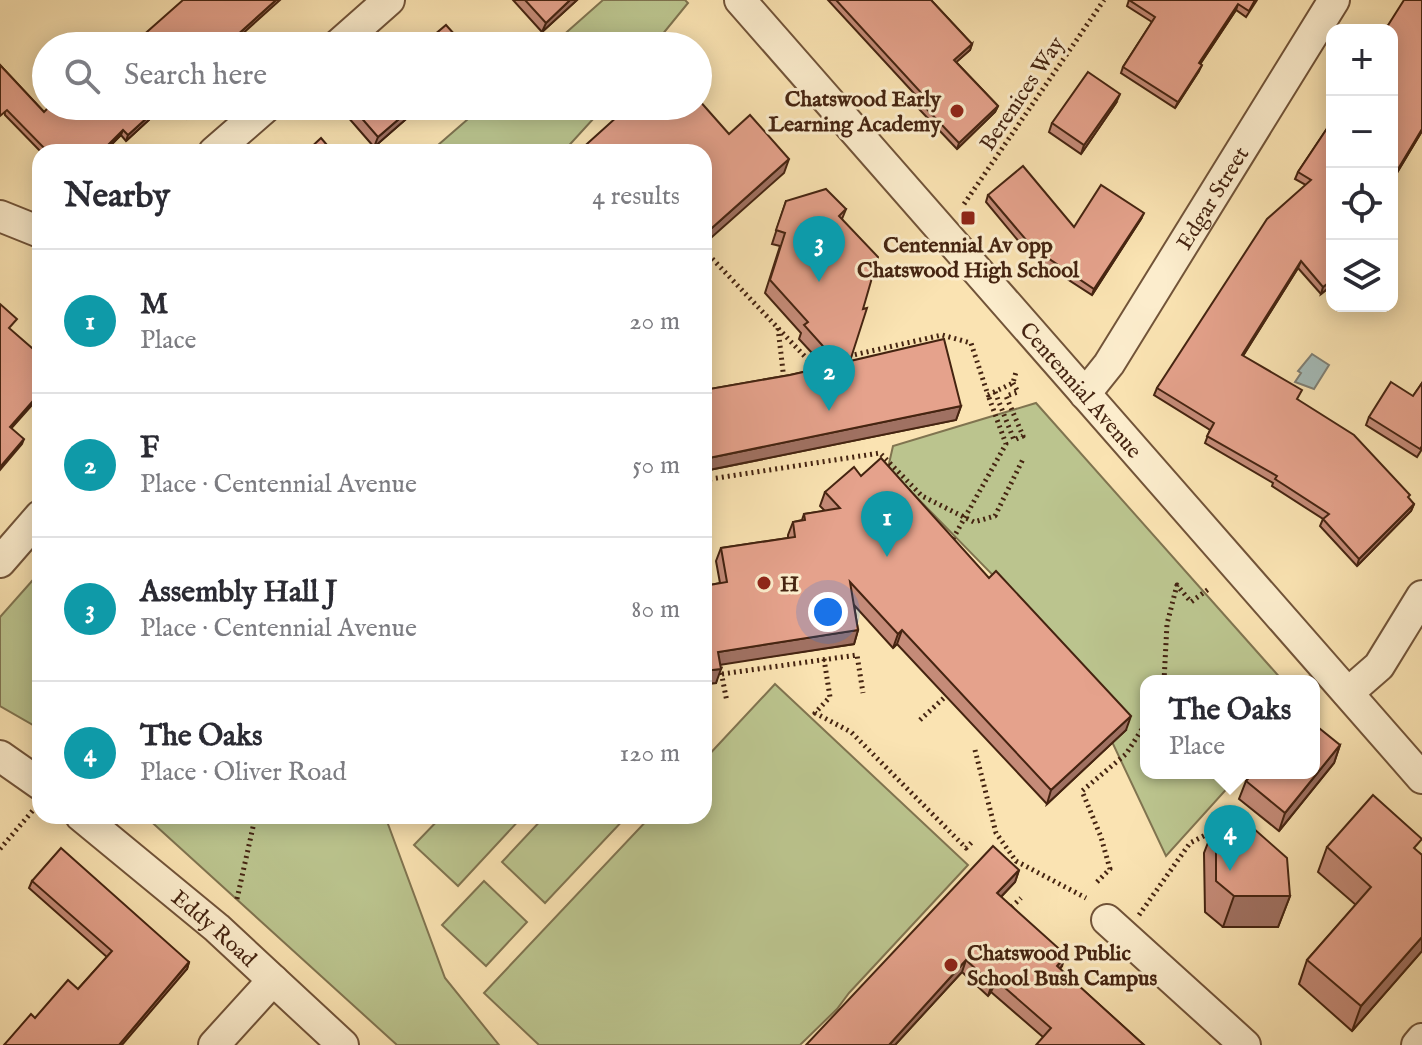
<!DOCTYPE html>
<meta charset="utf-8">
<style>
:root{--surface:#fff;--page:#f2f2f3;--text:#2b2b33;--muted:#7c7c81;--line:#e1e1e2;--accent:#d93025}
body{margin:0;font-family:"IM FELL English",serif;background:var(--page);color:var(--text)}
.controls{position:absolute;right:24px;top:24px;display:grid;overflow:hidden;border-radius:16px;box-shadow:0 4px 20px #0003}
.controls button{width:72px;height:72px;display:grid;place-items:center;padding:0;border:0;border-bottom:2px solid var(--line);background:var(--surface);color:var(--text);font:40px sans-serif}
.you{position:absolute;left:828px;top:612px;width:28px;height:28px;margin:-20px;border:6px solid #fff;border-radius:50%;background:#1a73e8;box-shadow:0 0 0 12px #1a73e833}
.badge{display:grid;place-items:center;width:52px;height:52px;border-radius:50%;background:var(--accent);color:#fff;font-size:26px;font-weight:700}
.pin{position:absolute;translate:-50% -66px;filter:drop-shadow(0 2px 4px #0008)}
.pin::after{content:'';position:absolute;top:42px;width:28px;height:24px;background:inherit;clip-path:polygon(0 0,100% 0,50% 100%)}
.popup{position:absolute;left:1140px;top:675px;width:180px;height:104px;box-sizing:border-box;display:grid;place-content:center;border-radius:16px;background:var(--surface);filter:drop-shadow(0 2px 6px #0005);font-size:26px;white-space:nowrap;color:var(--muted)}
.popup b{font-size:30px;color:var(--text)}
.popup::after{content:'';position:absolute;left:50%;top:100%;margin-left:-16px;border:16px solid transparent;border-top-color:var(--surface)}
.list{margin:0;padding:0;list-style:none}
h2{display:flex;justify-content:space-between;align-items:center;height:104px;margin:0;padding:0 32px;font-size:34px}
h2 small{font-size:26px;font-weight:400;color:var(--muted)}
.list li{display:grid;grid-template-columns:52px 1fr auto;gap:24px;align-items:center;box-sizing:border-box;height:144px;padding:0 32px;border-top:2px solid var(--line)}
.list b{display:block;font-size:30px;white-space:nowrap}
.list p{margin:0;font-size:26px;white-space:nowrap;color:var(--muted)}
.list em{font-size:26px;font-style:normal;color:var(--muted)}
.icon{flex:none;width:44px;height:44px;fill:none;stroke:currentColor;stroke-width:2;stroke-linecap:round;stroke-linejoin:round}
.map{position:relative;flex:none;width:1422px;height:1045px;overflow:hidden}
.search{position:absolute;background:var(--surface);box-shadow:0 4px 20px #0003;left:32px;top:32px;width:680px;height:88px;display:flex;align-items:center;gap:20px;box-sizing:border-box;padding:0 28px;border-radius:44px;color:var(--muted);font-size:30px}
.panel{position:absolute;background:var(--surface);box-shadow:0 4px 20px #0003;left:32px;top:144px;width:680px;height:680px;border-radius:24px}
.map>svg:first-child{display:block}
.green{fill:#bbc48e;stroke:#807450;stroke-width:2}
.water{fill:#a4bbb8;stroke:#7e7f75;stroke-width:2}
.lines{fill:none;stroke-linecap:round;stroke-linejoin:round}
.street-casing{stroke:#725439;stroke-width:34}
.path{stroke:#452411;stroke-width:5;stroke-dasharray:2 4;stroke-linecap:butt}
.street{stroke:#fcedcd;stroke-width:30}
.path-bridge{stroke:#452411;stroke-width:5;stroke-dasharray:2 4;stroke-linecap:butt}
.wall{fill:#c58b78;stroke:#452411;stroke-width:2}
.shaded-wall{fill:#a07162;stroke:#452411;stroke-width:2}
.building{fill:#e5a28c;stroke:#452411;stroke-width:2}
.poi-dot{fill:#8f2418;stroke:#fcedcd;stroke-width:3}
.labels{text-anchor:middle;stroke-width:6;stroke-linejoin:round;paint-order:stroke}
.street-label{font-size:22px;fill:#452411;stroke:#fcedcd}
.poi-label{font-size:22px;font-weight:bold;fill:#452411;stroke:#fcedcd;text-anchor:start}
</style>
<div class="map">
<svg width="1422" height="1045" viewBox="0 0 1422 1045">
<rect width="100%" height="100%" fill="#fae3b2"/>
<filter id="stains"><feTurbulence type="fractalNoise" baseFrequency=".0025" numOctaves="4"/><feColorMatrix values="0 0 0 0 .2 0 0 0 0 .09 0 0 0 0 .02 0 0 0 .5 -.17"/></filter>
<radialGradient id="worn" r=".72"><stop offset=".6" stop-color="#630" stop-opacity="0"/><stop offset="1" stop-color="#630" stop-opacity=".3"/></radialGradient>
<g class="green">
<path d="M603,0H685L688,3L653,46H551Z"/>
<path d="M483,106H605L563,152H430Z"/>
<path d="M1036,403L1283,681H1146V773H1241L1166,856L1071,655L888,468L893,446Z"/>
<path d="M40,572V729L0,706V617Z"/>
<path d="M775,684L968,865L849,993L837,1009L800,1045H539L484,993L651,816H704V760Z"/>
<path d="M145,816H385L445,978L499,1045H397Z"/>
<path d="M442,816H523L458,886L414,845Z"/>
<path d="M545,816H627L545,903L502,862Z"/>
<path d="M484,881L527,922L486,966L442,925Z"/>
</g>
<path class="water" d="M1312,354L1329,365L1314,389L1295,382L1301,373L1298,371Z"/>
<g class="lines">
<defs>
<g id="street">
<path id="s1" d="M740,0L1422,778"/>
<path d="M337,46L389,0"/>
<path d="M214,152L267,106"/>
<path d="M0,216L40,232"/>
<path id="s2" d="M1085,394L1109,364L1334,0"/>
<path d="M0,562L40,516"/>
<path d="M1348,693L1379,666L1422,596"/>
<path d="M0,756L40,784"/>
<path id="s3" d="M81,816L217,928L343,1045"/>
<path d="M1107,920L1245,1045"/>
<path d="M214,1045L273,980"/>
<path d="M1417,1045L1422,1039"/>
</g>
</defs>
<use href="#street" class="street-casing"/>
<g class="path">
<path d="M964,204L1104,0"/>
<path d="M704,250L812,364L827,361"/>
<path d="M778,328L784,380"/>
<path d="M849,356L942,335L971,343L988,395L1013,383L1016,372"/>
<path d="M995,392L1014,440L1023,436L1006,396L1018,392L1013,383"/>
<path d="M704,480L880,453L922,496L974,522L995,516L1024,457"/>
<path d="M704,539L706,551"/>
<path d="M704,551L708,592"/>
<path d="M824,659L830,697L815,713L851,732L966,848L974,840"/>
<path d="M719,661L727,702"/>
<path d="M722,674L857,655L863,693"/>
<path d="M1164,681L1167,624L1177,585L1191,602L1210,588"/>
<path d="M920,720L946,696"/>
<path d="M975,750L996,833L1016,861L1086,898"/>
<path d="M0,849L35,808"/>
<path d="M1097,882L1110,869L1101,837L1082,791L1126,754L1146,723"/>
<path d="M237,899L255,818L258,816"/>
<path d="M1007,911L1021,898"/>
<path d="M1139,915L1190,843L1217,829"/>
</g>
<use href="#street" class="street"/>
<path class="path-bridge" d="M950,544L1006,444L988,395"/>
</g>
<g class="wall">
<path d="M513,0H577L542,32Z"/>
<path d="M828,0H931L972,44L970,50L956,62L998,106L995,112L957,149L919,109L922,102Z"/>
<path d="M1129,0H1257L1246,17L1236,10L1200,64L1199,71L1175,108L1121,73L1123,67L1152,22L1127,6Z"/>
<path d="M1392,30L1422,131L1395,176L1392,174Z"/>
<path d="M0,65L44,112L164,106L126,141L121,135L104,152H41L5,115Z"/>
<path d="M1116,103L1081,154L1049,132L1052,123Z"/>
<path d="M180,106H201L189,117Z"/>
<path d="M421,106L374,147L347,116L351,107Z"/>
<path d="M1332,121V285L1321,294L1298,268L1243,356L1298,400L1414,504L1411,511L1357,566L1320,526L1323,519L1272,486L1273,483L1205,443L1210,430L1154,395L1157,388L1306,185L1295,179L1298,172Z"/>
<path d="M988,195L1074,227L1141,219L1092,295L1030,255L986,202Z"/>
<path d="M786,201L846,209L842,219L863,309L850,361L961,406L956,420L704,471V390L790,375L825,367L799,339L801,333L765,293L780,246L772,244Z"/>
<path d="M1422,383V449L1417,457L1366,425L1369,417L1413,396Z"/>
<path d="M861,476L1126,730L1047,804L897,644L893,648L854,605L858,630L854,644L720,664L716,683L704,684V586L720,583L716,561L721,548L788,538V535L793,522L802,520L804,514L825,511L820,506L825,492Z"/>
<path d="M1340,745L1334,763L1279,831L1239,799L1246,781Z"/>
<path d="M1216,822L1290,896L1278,927H1223L1205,912L1204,853Z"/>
<path d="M1327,847L1418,852L1422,855V951L1352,1031L1299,984L1307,960L1356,905L1318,872Z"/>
<path d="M1019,870L1015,882L1001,897L1062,966L1060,969L1144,1045L1043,1037L991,992L988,996L962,972L895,1045Z"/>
<path d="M32,881L189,962L187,969L4,1045L35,1018L78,989L107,957L29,888Z"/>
</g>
<g class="shaded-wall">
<path d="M276,0H280L229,46H225Z"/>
<path d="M570,0H577L542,32L546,23Z"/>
<path d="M1238,4L1236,10L1197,69L1199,63Z"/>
<path d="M972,44L970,50L952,66L954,60Z"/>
<path d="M1202,65L1199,71L1175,108L1178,102Z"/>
<path d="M1120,94L1116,103L1081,154L1084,145Z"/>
<path d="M160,106H164L126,141L128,135Z"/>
<path d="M197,106H201L189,117L191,111Z"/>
<path d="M414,106H421L374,147L378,137Z"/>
<path d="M998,106L995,112L957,149L959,143Z"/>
<path d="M1422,129V131L1395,176L1398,169Z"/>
<path d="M123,130L121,135L104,152H101Z"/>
<path d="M789,159L784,173L704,244V235Z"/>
<path d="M1144,213L1141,219L1092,295L1094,289Z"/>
<path d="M1301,261L1298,268L1239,362L1242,355Z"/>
<path d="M1332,280V285L1321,294L1323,287Z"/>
<path d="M40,393V396L8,432L10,427Z"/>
<path d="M961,406L956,420L704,471V459Z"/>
<path d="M24,439L22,444L0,470V467Z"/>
<path d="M1414,504L1411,511L1357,566L1359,559Z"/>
<path d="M858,630L854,644L713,666L718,652Z"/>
<path d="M902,630L897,644L893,648L898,634Z"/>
<path d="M721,669L716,683L704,684V671Z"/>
<path d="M1131,716L1126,730L1047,804L1051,790Z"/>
<path d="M1340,745L1334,763L1279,831L1285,813Z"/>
<path d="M1019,870L1015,882L993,905L997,893Z"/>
<path d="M1234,896H1290L1278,927H1223Z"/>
<path d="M1422,937V951L1352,1031L1361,1006Z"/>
<path d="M1066,955L1062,966L1052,978L1057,966Z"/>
<path d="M966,960L962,972L895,1045H889Z"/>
<path d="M189,962L187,969L122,1045H119Z"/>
<path d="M996,980L991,992L988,996L992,984Z"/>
</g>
<g class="building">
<path d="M183,0H276L225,46H131Z"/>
<path d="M525,0H570L546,23Z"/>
<path d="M836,0H931L972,44L954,60L998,106L959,143L921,103L926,98Z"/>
<path d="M1129,0H1255L1249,11L1238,4L1199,63L1202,65L1178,102L1123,67L1155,17Z"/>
<path d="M1404,0H1422V129L1398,169L1392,165V30H1385Z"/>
<path d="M446,25L465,46H421Z"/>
<path d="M106,34L117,46H93Z"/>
<path d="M0,65L44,112L50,106H160L128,135L123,130L101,152H48L7,110L0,116Z"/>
<path d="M1088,72L1120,94L1084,145L1052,123Z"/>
<path d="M698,99L729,134L750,115L789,159L704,235V152H578L629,106H698Z"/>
<path d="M186,106H197L191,111Z"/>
<path d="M351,106H414L378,137Z"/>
<path d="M1332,121V280L1323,287L1301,261L1242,355L1302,390L1297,399L1354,435L1410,495L1408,497L1414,504L1359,559L1323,519L1329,514L1275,479L1277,476L1207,436L1214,423L1157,388L1267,219L1311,180L1298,172Z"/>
<path d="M321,138L333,152H306Z"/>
<path d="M1023,166L1074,227L1101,185L1144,213L1094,289L1033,248L988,195Z"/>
<path d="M826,189L846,209L839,216L878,257L863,309L867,308L850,361L944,339L961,406L704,459V390L790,375L839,364L804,325L808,322L770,280L785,233L776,230L786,201Z"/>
<path d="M0,304L17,319L9,328L40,355V393L10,427L24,439L0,467Z"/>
<path d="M1391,382L1413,396L1422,383V446L1420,449L1369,417Z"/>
<path d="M881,458L989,578L996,571L1131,716L1051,790L902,630L898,634L850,582L858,630L718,652L721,669L704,671V586L727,582L721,548L795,537L793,522L805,520L804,514L840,508L825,492L854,467L861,476Z"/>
<path d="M1314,724L1340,745L1285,813L1246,781L1253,773H1314Z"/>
<path d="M1373,795L1422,839L1414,848L1422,855V937L1361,1006L1307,960L1371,887L1327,847Z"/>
<path d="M1244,820L1287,858L1290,896H1234L1216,881V822Z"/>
<path d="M993,846L1019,870L997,893L1066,955L1057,966L1144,1045H1036L1051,1028L996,980L992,984L966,960L889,1045H806Z"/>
<path d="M61,848L189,962L119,1045H4L31,1014L35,1018L68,980L78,989L112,951L32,881Z"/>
</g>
<g class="poi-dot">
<circle cx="957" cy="111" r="8"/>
<rect x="960" y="210" width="16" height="16" rx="4"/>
<circle cx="764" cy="583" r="8"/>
<circle cx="951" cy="965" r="8"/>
</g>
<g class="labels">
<g class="street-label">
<text transform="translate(1021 93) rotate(-56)" y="8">Berenices Way</text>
<text dy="8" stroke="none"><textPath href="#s2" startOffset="234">Edgar Street</textPath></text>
<text dy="8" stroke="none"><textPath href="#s1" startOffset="518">Centennial Avenue</textPath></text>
<text dy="8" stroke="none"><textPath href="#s3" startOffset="174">Eddy Road</textPath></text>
</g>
<g class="poi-label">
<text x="941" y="106" text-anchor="end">Chatswood Early<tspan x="941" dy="25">Learning Academy</tspan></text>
<text x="968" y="252" text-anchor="middle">Centennial Av opp<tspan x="968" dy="25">Chatswood High School</tspan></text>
<text x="780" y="591">H</text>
<text x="967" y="960">Chatswood Public<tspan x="967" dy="25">School Bush Campus</tspan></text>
</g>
</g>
<rect width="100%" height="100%" filter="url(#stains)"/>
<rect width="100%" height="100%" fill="url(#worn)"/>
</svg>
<div class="controls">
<button>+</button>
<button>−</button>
<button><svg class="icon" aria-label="locate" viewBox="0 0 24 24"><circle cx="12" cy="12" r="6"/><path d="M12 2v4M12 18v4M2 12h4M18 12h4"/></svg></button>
<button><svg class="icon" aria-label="layers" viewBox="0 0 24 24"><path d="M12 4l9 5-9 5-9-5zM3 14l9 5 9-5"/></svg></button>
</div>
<div class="you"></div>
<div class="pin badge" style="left:887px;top:557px;background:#0f9aa8">1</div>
<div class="pin badge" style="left:829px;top:411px;background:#0f9aa8">2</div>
<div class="pin badge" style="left:819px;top:282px;background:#0f9aa8">3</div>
<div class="pin badge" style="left:1230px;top:871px;background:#0f9aa8">4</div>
<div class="popup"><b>The Oaks</b>Place</div>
<div class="search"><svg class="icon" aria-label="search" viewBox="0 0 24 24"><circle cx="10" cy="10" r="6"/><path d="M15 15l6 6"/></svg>Search here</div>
<section class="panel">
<h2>Nearby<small>4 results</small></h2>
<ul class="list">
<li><span class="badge" style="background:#0f9aa8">1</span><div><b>M</b><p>Place</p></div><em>20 m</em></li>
<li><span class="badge" style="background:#0f9aa8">2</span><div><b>F</b><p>Place · Centennial Avenue</p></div><em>50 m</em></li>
<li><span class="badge" style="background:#0f9aa8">3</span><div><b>Assembly Hall J</b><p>Place · Centennial Avenue</p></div><em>80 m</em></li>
<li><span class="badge" style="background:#0f9aa8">4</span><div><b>The Oaks</b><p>Place · Oliver Road</p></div><em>120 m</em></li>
</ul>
</section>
</div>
